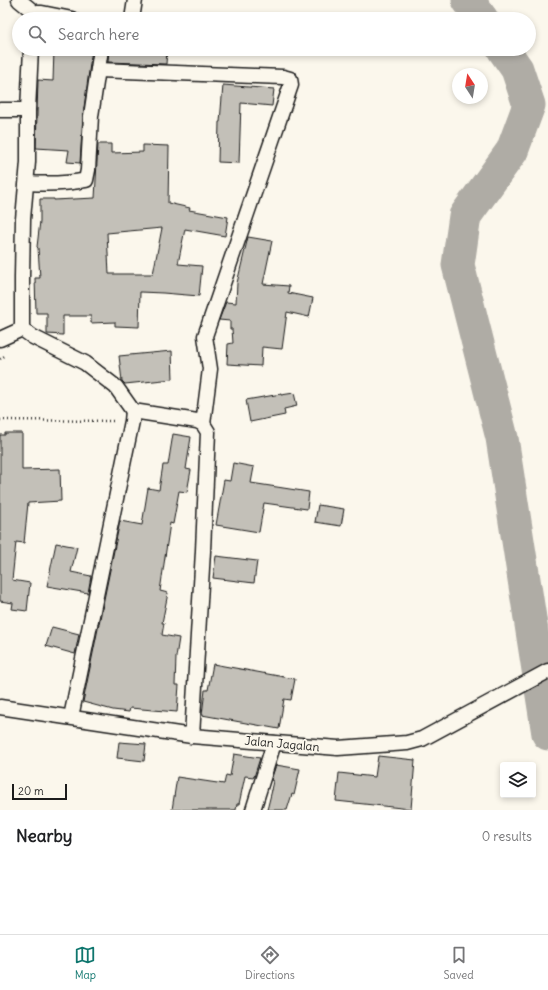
<!DOCTYPE html>
<style>
:root{--surface:#fff;--page:#f6f6f6;--text:#202124;--muted:#757577;--line:#e0e0e0;--accent:#0f766e}
body{margin:0;font-family:Delius,sans-serif;background:var(--page);color:var(--text)}
.controls{position:absolute;right:12px;bottom:12px;display:grid;overflow:hidden;border-radius:4px;box-shadow:0 2px 6px #0003}
.controls button{width:36px;height:36px;display:grid;place-items:center;padding:0;border:0;border-bottom:1px solid var(--line);background:var(--surface);color:var(--text);font:20px sans-serif}
.compass{position:absolute;left:452px;top:68px;width:36px;height:36px;border-radius:50%;background:var(--surface);box-shadow:0 2px 6px #0003;rotate:348deg}
.scale{position:absolute;left:12px;bottom:10px;width:55px;box-sizing:border-box;padding-left:4px;border:2px solid #1c1c1c;border-top:0;font-size:11px;line-height:14px;white-space:nowrap;color:#1c1c1c;-webkit-text-stroke:3px #fbf7ec;paint-order:stroke}
.list{margin:0;padding:0;list-style:none}
h2{display:flex;justify-content:space-between;align-items:center;height:52px;margin:0;padding:0 16px;font-size:17px}
h2 small{font-size:13px;font-weight:400;color:var(--muted)}
.icon{flex:none;width:22px;height:22px;fill:none;stroke:currentColor;stroke-width:2;stroke-linecap:round;stroke-linejoin:round}
.map{position:relative;flex:none;width:548px;height:810px;overflow:hidden}
.search{position:absolute;background:var(--surface);box-shadow:0 2px 6px #0003;left:12px;right:12px;top:12px;height:44px;display:flex;align-items:center;gap:10px;box-sizing:border-box;padding:0 14px;border-radius:22px;color:var(--muted);font-size:15px}
.sheet{height:124px;background:var(--surface)}
nav{display:flex;justify-content:space-around;align-items:center;box-sizing:border-box;height:56px;border-top:1px solid var(--line);background:var(--surface);font-size:11px;color:var(--muted)}
nav a{display:grid;justify-items:center;gap:2px}
nav .on{color:var(--accent)}
.map>svg:first-child{display:block}
.lines{fill:none;stroke-linecap:round;stroke-linejoin:round}
.river{stroke:#afaca5;stroke-width:33}
.building{fill:#c3c0b8;stroke:#1c1c1c;fill-rule:evenodd}
.street-casing{stroke:#1c1c1c;stroke-width:17}
.path{stroke:#1c1c1c;stroke-width:2.5;stroke-dasharray:1 3;stroke-linecap:butt}
.street{stroke:#fbf7ec;stroke-width:14}
.labels{text-anchor:middle;stroke-width:3.5;stroke-linejoin:round;paint-order:stroke}
.street-label{font-size:12px;fill:#1c1c1c;stroke:#fbf7ec}
</style>
<div class="map">
<svg width="548" height="810" viewBox="0 0 548 810">
<rect width="100%" height="100%" fill="#fbf7ec"/>
<filter id="ink" filterUnits="userSpaceOnUse"><feTurbulence type="fractalNoise" baseFrequency=".025" numOctaves="2"/><feDisplacementMap in="SourceGraphic" scale="8" xChannelSelector="R" yChannelSelector="G"/><feConvolveMatrix kernelMatrix="1 2 1 2 8 2 1 2 1" color-interpolation-filters="sRGB"/></filter>
<g filter="url(#ink)">
<g class="lines">
<g class="river">
<path d="M468,0L482,19"/>
<path d="M503,49L517,69L529,105L512,151L465,216L458,265L502,438L548,734"/>
</g>
</g>
<g class="building">
<path d="M54,49H92L83,115L80,163L67,162L69,150L36,148L38,80L53,81Z"/>
<path d="M109,49H167L166,64L108,62Z"/>
<path d="M223,85L274,89L272,106L241,103L239,163L218,162L219,122H220Z"/>
<path d="M98,144H111V153L143,152V145L169,146L168,203L190,208L189,210L228,217L225,236L185,229L178,264L202,266L199,296L163,293L140,292L139,327L115,326V322L91,323V316H63V335L47,334V313H36L35,278H40L38,248L37,247L40,221V199H54V200L95,198ZM162,228L153,274H109L107,233Z"/>
<path d="M248,237L272,241L263,284L289,286L288,293L313,298L309,317L287,312L282,349L262,347L261,366L227,364L228,344L233,343L232,329H230V321L219,320L226,302L236,303L237,283Z"/>
<path d="M172,351L173,379L125,384L122,381L119,356Z"/>
<path d="M294,393L297,406L284,409L285,415L250,422L246,400L281,394V395Z"/>
<path d="M5,433H22V470L60,469L61,501L28,503L24,543L16,542L12,580L30,583L27,611L12,609L13,603L0,601V435H5Z"/>
<path d="M173,434L191,437L186,469L191,470L187,492L179,491L173,524L170,523L160,591L168,593L162,623H164L162,635L179,638L176,657L175,685H179L177,712L130,708L129,712L113,710L83,702L120,521L142,525L148,488L159,490L163,465H168Z"/>
<path d="M233,463L254,467L251,483L309,492L307,509L264,503L259,532L216,525L224,480L230,481Z"/>
<path d="M318,505L344,509L341,526L315,522Z"/>
<path d="M56,543L77,547L71,572L91,576L88,593L47,586Z"/>
<path d="M216,556L257,561L254,583L213,578Z"/>
<path d="M52,627L79,634L75,654L46,646Z"/>
<path d="M213,664L295,679L291,700L284,699L279,729L202,715L205,690H208Z"/>
<path d="M119,742L146,744L144,761L117,758Z"/>
<path d="M234,754L260,758L254,777L245,776L239,804H237L236,810H172L177,777L224,784L226,775L230,776Z"/>
<path d="M378,756L415,760L411,809L336,801L339,773L375,777Z"/>
<path d="M276,765L300,769L294,795L292,794L287,810H267L272,790H271L273,781L271,780Z"/>
</g>
<g class="lines">
<defs>
<g id="street">
<path d="M19,0L35,13H42L72,19"/>
<path d="M132,19L135,0"/>
<path d="M31,49L28,110V162L23,219L22,277V329L33,337L85,363L116,387L133,411L197,421L203,424L208,432L203,551L192,736"/>
<path d="M98,70L283,77L290,79L291,85L205,336L210,369L203,424"/>
<path d="M0,110H28"/>
<path d="M27,183C46,184 67,184 86,180L88,170L91,116L101,49"/>
<path d="M0,339L22,329"/>
<path d="M0,707L192,736L338,748L407,743L422,739L548,671"/>
<path d="M71,717L132,421L133,411"/>
<path d="M253,810L274,743"/>
</g>
</defs>
<use href="#street" class="street-casing"/>
<g class="path">
<path d="M0,359L6,355"/>
<path d="M0,420L116,421"/>
</g>
<use href="#street" class="street"/>
</g>
</g>
<g class="labels">
<g class="street-label">
<text transform="translate(282 744) rotate(5)" y="4">Jalan Jagalan</text>
</g>
</g>
</svg>
<div class="controls">
<button><svg class="icon" aria-label="layers" viewBox="0 0 24 24"><path d="M12 4l9 5-9 5-9-5zM3 14l9 5 9-5"/></svg></button>
</div>
<svg class="compass" viewBox="-18 -18 36 36"><path d="M0-13l5 13h-10z" fill="#e53935"/><path d="M0 13l5-13h-10z" fill="#757577"/></svg>
<div class="scale">20 m</div>
<div class="search"><svg class="icon" aria-label="search" viewBox="0 0 24 24"><circle cx="10" cy="10" r="6"/><path d="M15 15l6 6"/></svg>Search here</div>
</div>
<section class="sheet">
<h2>Nearby<small>0 results</small></h2>
<ul class="list">
</ul>
</section>
<nav>
<a class="on"><svg class="icon" aria-label="map" viewBox="0 0 24 24"><path d="M3 6l6-2 6 2 6-2v14l-6 2-6-2-6 2zM9 4v14M15 6v14"/></svg>Map</a>
<a><svg class="icon" aria-label="directions" viewBox="0 0 24 24"><path d="M12 3l9 9-9 9-9-9zM9 14v-3h6M13 9l2 2-2 2"/></svg>Directions</a>
<a><svg class="icon" aria-label="saved" viewBox="0 0 24 24"><path d="M7 4h10v16l-5-4-5 4z"/></svg>Saved</a>
</nav>
